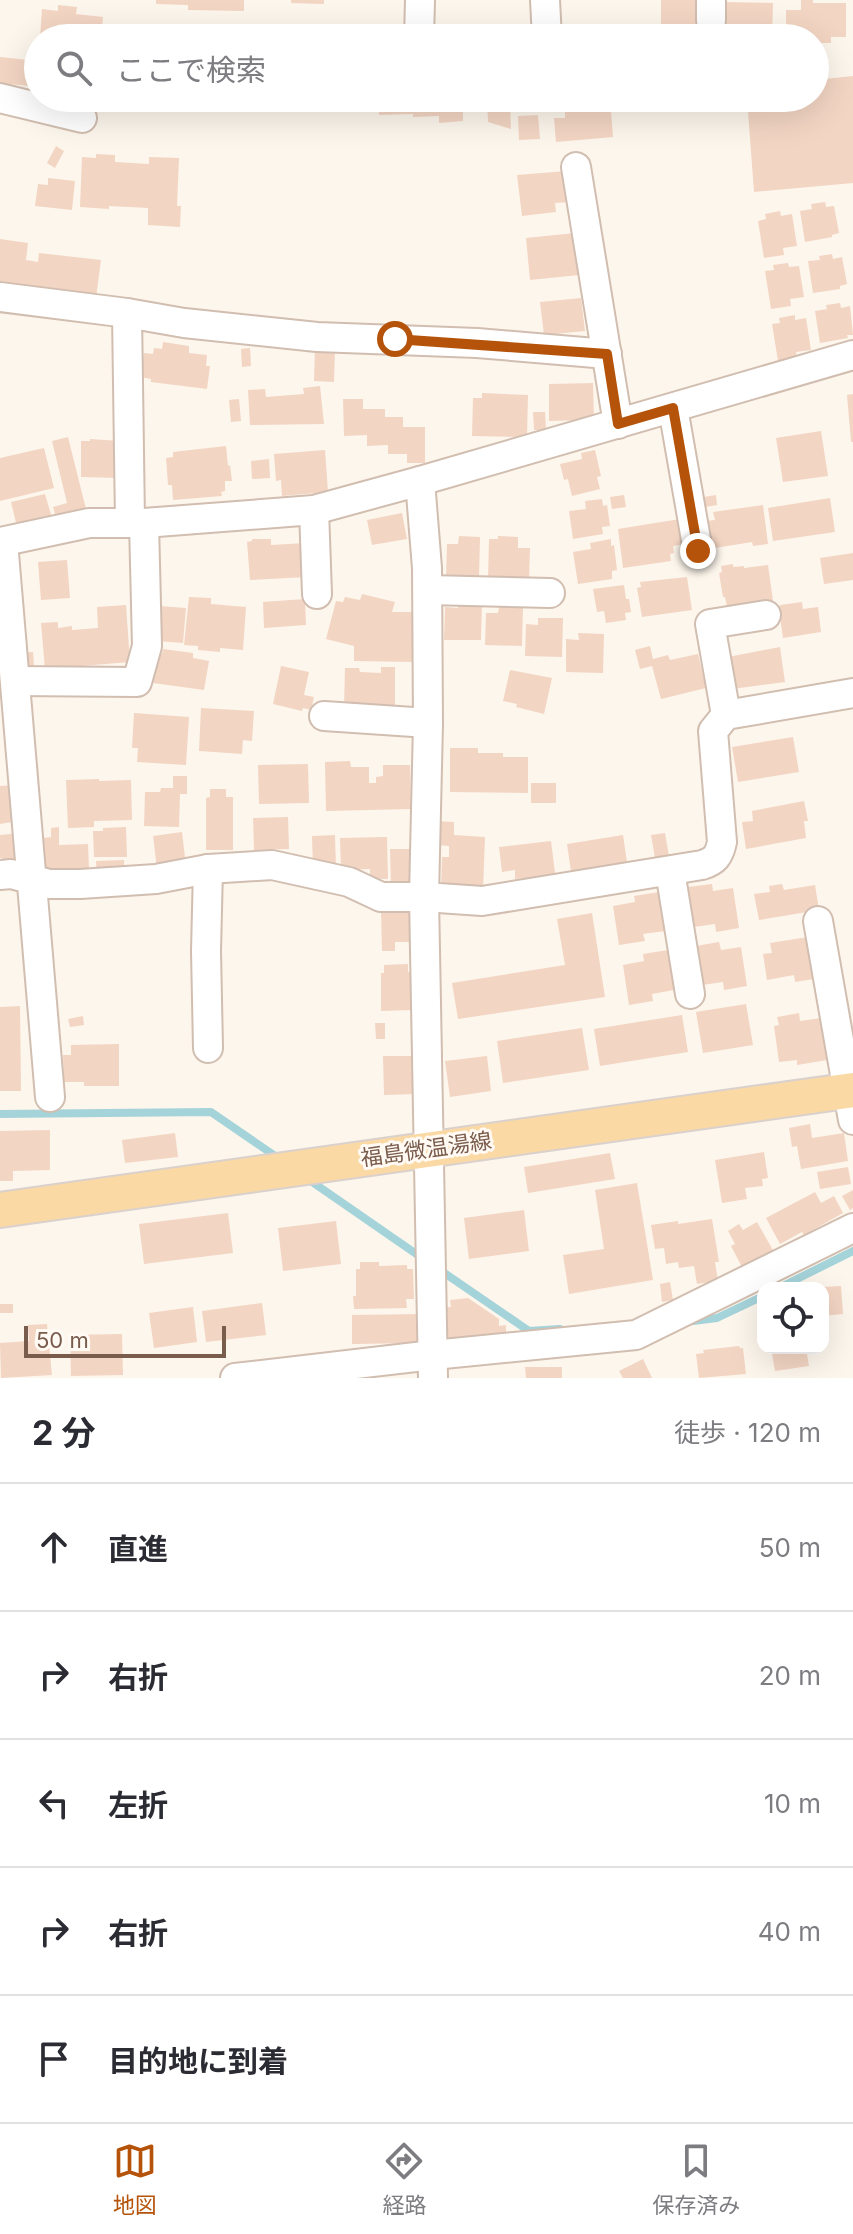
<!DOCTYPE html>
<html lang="ja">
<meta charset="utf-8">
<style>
:root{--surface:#fff;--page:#f7f7f7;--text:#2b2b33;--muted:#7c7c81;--line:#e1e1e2;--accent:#b45309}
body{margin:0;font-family:Inter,"Noto Sans JP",sans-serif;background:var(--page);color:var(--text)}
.controls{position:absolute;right:24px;bottom:24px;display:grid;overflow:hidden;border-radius:16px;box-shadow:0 8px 32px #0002}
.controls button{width:72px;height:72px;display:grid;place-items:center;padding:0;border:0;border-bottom:2px solid var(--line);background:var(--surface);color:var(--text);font:40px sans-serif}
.scale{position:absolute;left:24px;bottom:20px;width:202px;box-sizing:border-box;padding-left:8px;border:4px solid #7a5c4d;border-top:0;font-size:22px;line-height:28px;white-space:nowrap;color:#7a5c4d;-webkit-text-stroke:6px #fffaf3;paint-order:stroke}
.stop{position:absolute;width:24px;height:24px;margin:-18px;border:6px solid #b45309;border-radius:50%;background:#fff}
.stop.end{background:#b45309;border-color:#fff;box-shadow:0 2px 8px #0008}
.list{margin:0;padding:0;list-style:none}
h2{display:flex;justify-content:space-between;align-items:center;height:104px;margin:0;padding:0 32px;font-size:34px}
h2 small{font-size:26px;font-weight:400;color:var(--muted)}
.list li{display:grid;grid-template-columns:52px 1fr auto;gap:24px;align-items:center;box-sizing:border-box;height:128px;padding:0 32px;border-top:2px solid var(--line)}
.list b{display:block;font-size:30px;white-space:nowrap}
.list em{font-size:26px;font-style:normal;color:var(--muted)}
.icon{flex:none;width:44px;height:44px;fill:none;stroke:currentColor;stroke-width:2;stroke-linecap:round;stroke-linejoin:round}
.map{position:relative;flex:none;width:853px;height:1378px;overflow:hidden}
.search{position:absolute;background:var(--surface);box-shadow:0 8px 32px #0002;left:24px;right:24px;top:24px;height:88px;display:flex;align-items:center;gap:20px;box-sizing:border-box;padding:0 28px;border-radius:44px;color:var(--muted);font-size:30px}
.sheet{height:744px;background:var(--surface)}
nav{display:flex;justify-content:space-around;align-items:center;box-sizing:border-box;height:112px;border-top:2px solid var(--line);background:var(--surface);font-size:22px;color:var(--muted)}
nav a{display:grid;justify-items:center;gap:4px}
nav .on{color:var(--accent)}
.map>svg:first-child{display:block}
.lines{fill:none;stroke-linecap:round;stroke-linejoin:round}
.stream{stroke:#a5d3da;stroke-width:8}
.building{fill:#f3d5c3}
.minor-casing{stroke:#d1beb0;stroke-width:32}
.major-casing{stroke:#dad1cd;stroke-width:38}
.minor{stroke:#fff;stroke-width:28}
.major{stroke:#fbd9a5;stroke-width:34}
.route{stroke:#b45309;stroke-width:10}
.labels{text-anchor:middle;stroke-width:6;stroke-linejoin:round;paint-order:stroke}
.street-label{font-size:22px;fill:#7a5c4d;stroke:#fffaf3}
</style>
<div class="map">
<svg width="853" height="1378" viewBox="0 0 853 1378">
<rect width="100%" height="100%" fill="#fdf6ec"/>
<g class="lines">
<g class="stream">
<path d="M0,1114L211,1112L281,1160"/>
<path d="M305,1177L425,1260"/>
<path d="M437,1268L529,1331L560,1329"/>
<path d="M779,1288L853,1251"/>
<path d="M685,1322L717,1318L763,1296"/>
</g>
</g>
<g class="building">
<path d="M156,0H244V11L188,10V5L156,4Z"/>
<path d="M291,0H324V4L291,3Z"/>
<rect x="661" y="0" width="37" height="38"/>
<path d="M801,0H813V3H846V37H831V43H815V38H793V28H786V10H801Z"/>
<path d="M723,2L773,3L772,38H722Z"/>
<path d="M58,5L77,7L76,14L103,17L101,38H40L42,9L58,11Z"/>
<path d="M585,29H623V38H562V32H584Z"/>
<path d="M0,57L38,61V87L0,83Z"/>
<path d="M853,76V183L754,192L747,98H815V80Z"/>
<path d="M378,98H484L485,110L463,111V121L439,123V116L413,117V114L379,115Z"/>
<path d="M487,98H538V101L510,103L511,129L488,122Z"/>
<path d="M602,98H624L625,110L611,111L613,137L556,142L554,118H565V111L603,108Z"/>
<path d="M538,115L540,139L519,140L518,116Z"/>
<path d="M56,146L64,151L55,168L47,163Z"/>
<path d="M96,154L115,155V162L149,164V157L179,158L177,206H181L180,227L148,225V208L109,206V209L80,207L82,157L96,158Z"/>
<path d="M567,171L570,202L555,203L556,212L522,216L517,175Z"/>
<path d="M48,178L75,181L72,210L35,206L38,184L48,185Z"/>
<path d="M825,202L826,207L834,206L839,233L832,235V237L805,242L800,211L812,209L811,204Z"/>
<path d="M780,211L781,216L792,214L797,246L783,248L784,255L764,258L758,221L766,219L765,214Z"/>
<path d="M575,233L579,275L530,280L526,238Z"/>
<path d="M0,239L28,243L26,260L38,262L39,253L101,260L96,298L35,291V286L0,283Z"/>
<path d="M832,254L833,259L842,257L847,284L840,286V289L813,293L808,261L820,260L819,256Z"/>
<path d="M788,263L789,267L799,266L804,297L790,299L791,306L771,309L765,271L774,270L773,265Z"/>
<path d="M581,298L585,331L544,335L540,302Z"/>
<path d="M840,303L841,308L850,306L853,335H847L848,338L820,343L815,311L827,309L826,305Z"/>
<path d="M795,315V320L806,318L811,350L796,352L797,358L778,361L772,324L780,323L779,318Z"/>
<path d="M163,342L189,346V353L207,355L206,366H210L207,389L151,382V379L141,377L144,353L153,354L154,348L162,349Z"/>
<path d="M315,347L335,348L334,382L314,381Z"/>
<path d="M250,348L251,366L242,367L241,349Z"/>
<path d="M593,383L594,420L549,421V384Z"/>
<path d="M320,386L324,424L250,425L248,390L265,389L266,397L304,394L303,388Z"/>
<path d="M482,393L528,395L527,437L472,436L473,398H482Z"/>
<path d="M853,394V442H851L847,395Z"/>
<path d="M239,399L241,421L231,422L229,400Z"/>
<path d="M343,399H363V409H385V417H403V427H425V463H407V454H388V445L367,446V435L344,436Z"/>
<path d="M533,412H545L546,430H534Z"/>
<path d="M821,431L828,476L783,482L776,438Z"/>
<path d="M68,437L87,513L57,520L53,507L67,503L52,441Z"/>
<path d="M90,439L120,441V478L81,477V441H90Z"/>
<path d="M226,446L228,466L230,465L232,481H225V491L221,492L222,496L173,500L172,485H168L166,458L173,457V452Z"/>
<path d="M44,448L54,488L0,501V458Z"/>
<path d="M325,450L328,492L282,496L281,480L276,481L274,454Z"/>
<path d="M595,450L601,476L597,477L600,489L572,496L568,479L564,480L560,464L582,459L581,453Z"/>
<path d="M269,459L270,478L252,479L251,461Z"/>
<path d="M45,494L52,518L17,527L11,502Z"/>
<path d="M624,495L626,507L612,509L610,497Z"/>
<path d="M716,495L717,505L699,508L697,498Z"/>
<path d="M830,498L835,532L773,541L768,508Z"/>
<path d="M602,499L603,506L607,505L610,526L602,527L603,534L573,539L569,511L586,509L585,501Z"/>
<path d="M763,505L768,544L753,546L752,542L709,549L705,521L715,520L713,512Z"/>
<path d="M402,513L407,539L372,545L367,520Z"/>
<path d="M680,519L684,544L673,546L674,553L670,554L671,561L623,568L618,529Z"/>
<path d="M459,536L480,537L479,578L446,577L447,544H458Z"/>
<path d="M498,536L518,537V548H530L529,581L488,580L489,539H498Z"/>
<path d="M252,539H271V545L305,543L307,577L250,580L247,542L252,541Z"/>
<path d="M611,539V546L614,545L617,570L612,571V579L578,584L573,552L591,549L590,543Z"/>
<path d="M853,553V580L824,584L820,558Z"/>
<path d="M67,560L70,598L41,600L38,562Z"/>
<path d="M733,564V567L744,566V568L768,565L773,601L753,604L731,612V606H727L725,597H723L719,573L722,572L721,566Z"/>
<path d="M687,577L692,610L642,617L637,588L641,587L640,582Z"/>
<path d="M624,585L626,599H629L631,612L625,613L626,620L606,623L604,611L597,612L593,589Z"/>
<path d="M362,594L395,602L392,612H416L415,662L354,661V646L326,639L336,601L343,602L345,597L360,600Z"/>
<path d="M189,597L211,598V604L246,607L243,650L220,648V652L198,650V646L184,645Z"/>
<path d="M305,599L306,625L264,628L263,602Z"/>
<path d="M458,601L482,602L481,640H444L445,607L458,608Z"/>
<path d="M802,602L803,609L818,607L821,632L783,638L779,610H780V605Z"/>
<path d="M126,605L130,662L45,669L41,623L58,622V628L72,626V630L98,628L97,607Z"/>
<path d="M159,606L186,608L183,643L157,641Z"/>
<path d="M499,607H523L522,646L485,645L486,613H498Z"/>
<path d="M538,618H563L562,657L525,656L526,624L538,625Z"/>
<path d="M578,633L604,634L603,673L566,672V639L579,640Z"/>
<path d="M650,646L653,659L668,655L670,660L698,654L706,688L661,699L652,666L640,669L635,650Z"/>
<path d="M780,647L785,682L732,689L728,657Z"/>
<path d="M163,649L193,653V658L209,661L204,690L153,683L157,654H162Z"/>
<path d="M33,652L34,666L20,668L19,653Z"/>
<path d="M281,666L309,672L304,695L314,697L311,710L303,708L302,711L273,704Z"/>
<path d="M381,667H395V708L344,707L345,668H359L360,672L381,673Z"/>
<path d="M510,670L552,678L544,714L516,707L517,704L503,701Z"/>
<path d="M201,708L254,711L252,741L243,740L242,754L199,751Z"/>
<path d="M134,713L189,717L186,765L137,762L138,748H132Z"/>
<path d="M793,737L799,772L738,782L732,747Z"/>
<path d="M450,748H478V753H503V757H528V793L450,792Z"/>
<path d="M350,761L351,767H369V783H376V777L383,776V765H410L411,809L326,811L325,762Z"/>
<path d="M308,764L309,803L259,804L258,765Z"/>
<path d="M173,776H187V794H180L179,827L144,826L145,792H160L161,788H173Z"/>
<path d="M99,779V781L131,780L132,820L94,821V827L68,828L66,780Z"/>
<rect x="531" y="783" width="25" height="20"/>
<path d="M16,785L19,816L11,817L12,822L0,824V786Z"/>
<path d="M210,789H226V797H233V850H206V798L210,797Z"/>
<path d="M804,801L808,821H804L806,838L746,849L742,822L753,821L752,811Z"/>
<path d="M288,817L289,849L254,850L253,818Z"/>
<path d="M437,821L454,822V835L485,837L483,890L441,889L442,857H449V846L436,845Z"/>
<path d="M59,827V845L88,844L89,869L45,871L44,838L51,837V828Z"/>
<path d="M126,827L127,857H94L93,831H103V828Z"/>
<path d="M182,832L186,866L157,869L153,836Z"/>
<path d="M20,833L23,863L3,865L2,858H0V835Z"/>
<path d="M665,833L670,862L656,864L651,835Z"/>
<path d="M335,835L336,868L313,869L312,836Z"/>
<path d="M623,835L628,869L572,878L567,844Z"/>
<path d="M387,837L388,879H370V869L341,870L340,838Z"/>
<path d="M551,841L556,881L524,885V878L515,879V870L502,872L499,847Z"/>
<path d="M390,849H416V887H391Z"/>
<path d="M124,860V875L97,876L96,861Z"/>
<path d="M712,884L713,891L733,888L739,928L716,932L715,924L694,927L688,887Z"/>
<path d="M782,884L784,890L815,885L819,910L759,920L754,894L770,892L769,886Z"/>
<path d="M659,892L665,931L643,934L645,941L619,945L613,906L635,902L634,896Z"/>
<path d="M414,909V942H395V951H382L381,910Z"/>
<path d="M592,913L605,997L458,1019L452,983L565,965L557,919Z"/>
<path d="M814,936L820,978L795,982L794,975L767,980L763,954L772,953L770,943Z"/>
<path d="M719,942L721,950L741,947L747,986L724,990L723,982L702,985L696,946Z"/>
<path d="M668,950L674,990L652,994L653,1001L629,1005L623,965L644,961L643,954Z"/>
<path d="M408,964V972H417L414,1010L381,1011V973H384V965Z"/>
<path d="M746,1004L753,1045L703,1053L696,1012Z"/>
<path d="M20,1006L21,1091H0V1007Z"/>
<path d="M799,1013L800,1021L821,1018L827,1060L797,1065V1060L779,1062L774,1026L779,1025L777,1017Z"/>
<path d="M682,1015L688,1052L600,1066L594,1029Z"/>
<path d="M83,1016L84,1025L70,1027L68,1019Z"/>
<path d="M375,1023H385V1039H376Z"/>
<path d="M582,1028L589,1070L503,1083L497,1041Z"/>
<path d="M119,1044V1086H84V1082H64L63,1055H71V1045Z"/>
<path d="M383,1056H415V1094L384,1095Z"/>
<path d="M487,1056L491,1091L450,1097L445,1061Z"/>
<path d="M810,1124L812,1138L844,1133L848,1161L801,1169L797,1146L792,1147L789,1128Z"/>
<path d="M50,1130V1170L13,1171V1181H0V1131Z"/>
<path d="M175,1133L178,1157L125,1163L122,1140Z"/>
<path d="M764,1152L768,1178L762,1179L763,1186L745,1188L747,1199L722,1203L715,1160Z"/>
<path d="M610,1153L615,1179L528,1193L524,1167Z"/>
<path d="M848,1167L851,1184L820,1189L817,1172Z"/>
<path d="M637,1183L653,1280L569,1294L563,1255L604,1249L595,1190Z"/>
<path d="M853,1190V1208L850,1210L842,1196Z"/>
<path d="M815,1192L821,1203L834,1196L843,1213L804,1235L802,1232L780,1244L766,1218Z"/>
<path d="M524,1210L529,1251L469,1259L464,1218Z"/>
<path d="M228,1213L233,1253L144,1264L139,1224Z"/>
<path d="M712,1219L719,1262H715L718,1281L697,1284L694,1266L679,1268L678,1262L666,1264L664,1248L655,1249L651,1225L678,1221V1224Z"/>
<path d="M336,1221L341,1264L283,1271L278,1228Z"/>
<path d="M757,1222L774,1252L743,1269L731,1246L735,1244L728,1231L739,1224L743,1230Z"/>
<path d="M360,1262H379V1266L407,1265V1269H413L414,1299H406L407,1308L354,1309L353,1296H356V1269H360Z"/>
<path d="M670,1282L673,1300L662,1302L660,1284Z"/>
<path d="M841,1286L843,1314L823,1316V1287Z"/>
<path d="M468,1298L499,1319V1326L506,1325V1335L449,1341L442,1337L439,1308L451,1307L450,1300Z"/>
<path d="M262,1303L266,1335L206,1342L202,1311Z"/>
<rect x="0" y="1304" width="13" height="9"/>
<path d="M193,1307L197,1342L154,1348L149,1313Z"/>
<path d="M421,1314V1343L352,1344V1315Z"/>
<path d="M47,1324L52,1375L1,1378L0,1343L29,1341L28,1325Z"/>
<path d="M122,1334L123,1375L71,1376L70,1335Z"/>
<path d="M739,1346L740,1348H743L746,1374L699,1378L696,1354L704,1353L703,1350Z"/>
<path d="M771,1348H806L809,1366L775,1371Z"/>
<path d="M643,1359L652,1378H623L619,1371Z"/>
<path d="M525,1367H562V1378H526Z"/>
</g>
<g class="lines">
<defs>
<g id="minor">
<path d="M545,0L547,38"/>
<path d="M711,20V0"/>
<path d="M419,38L420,0"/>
<path d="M0,98L82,118"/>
<path d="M576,167L618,424"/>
<path d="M0,297L127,313L184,323L317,337L477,343L607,354"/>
<path d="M127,313L130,522"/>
<path d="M673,408L698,551"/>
<path d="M420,481L427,568L428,723L424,897L482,901L702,865C715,861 719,856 722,842L713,731L726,715L853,693"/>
<path d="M314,510L317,594"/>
<path d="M0,542L89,523H144L314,510L420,481L853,355"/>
<path d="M3,542L50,1097"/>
<path d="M428,590L550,593"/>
<path d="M15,681L137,682L147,646L144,523"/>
<path d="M726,715L710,624L766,615"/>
<path d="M324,716L428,723"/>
<path d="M208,869L206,951L208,1048"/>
<path d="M670,871L690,994"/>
<path d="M0,875L11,874L49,884H80L156,879L208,869L272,865L349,882L381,897H424L433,1378"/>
<path d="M818,921L853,1120"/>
<path d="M235,1378L433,1355L636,1335L853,1228"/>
</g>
<path id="major" d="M0,1210L853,1090"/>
</defs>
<use href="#minor" class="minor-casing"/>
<use href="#major" class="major-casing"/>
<use href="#minor" class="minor"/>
<use href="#major" class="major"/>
</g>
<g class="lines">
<path class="route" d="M395,339L607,354L618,424L673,408L698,551"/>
</g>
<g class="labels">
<g class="street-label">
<text transform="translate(426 1149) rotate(-8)" y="8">福島微温湯線</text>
</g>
</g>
</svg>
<div class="controls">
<button><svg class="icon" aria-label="locate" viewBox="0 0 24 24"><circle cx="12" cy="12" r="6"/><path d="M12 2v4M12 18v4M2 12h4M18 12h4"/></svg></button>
</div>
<div class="scale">50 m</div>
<div class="stop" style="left:395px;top:339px"></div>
<div class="stop end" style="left:698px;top:551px"></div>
<div class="search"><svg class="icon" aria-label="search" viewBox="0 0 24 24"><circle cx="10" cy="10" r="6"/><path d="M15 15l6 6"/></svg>ここで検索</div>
</div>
<section class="sheet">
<h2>2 分<small>徒歩 · 120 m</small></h2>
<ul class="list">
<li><svg class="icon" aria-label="ahead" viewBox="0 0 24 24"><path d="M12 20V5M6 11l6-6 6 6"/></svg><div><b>直進</b></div><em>50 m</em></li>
<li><svg class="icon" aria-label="right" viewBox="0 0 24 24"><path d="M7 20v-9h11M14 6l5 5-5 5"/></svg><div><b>右折</b></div><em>20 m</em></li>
<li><svg class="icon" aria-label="left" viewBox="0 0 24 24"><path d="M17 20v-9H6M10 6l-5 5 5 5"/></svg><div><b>左折</b></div><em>10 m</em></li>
<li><svg class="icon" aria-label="right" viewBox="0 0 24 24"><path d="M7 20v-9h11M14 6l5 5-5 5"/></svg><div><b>右折</b></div><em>40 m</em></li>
<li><svg class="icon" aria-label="arrive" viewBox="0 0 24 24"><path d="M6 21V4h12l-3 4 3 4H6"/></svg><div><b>目的地に到着</b></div></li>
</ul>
</section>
<nav>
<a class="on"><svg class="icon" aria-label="map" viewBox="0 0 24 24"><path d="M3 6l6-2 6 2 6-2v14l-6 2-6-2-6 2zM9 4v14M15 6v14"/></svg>地図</a>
<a><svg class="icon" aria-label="directions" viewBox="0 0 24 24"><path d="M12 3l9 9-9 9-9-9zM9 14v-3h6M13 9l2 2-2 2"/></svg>経路</a>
<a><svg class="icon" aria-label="saved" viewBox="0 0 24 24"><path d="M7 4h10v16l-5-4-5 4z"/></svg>保存済み</a>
</nav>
